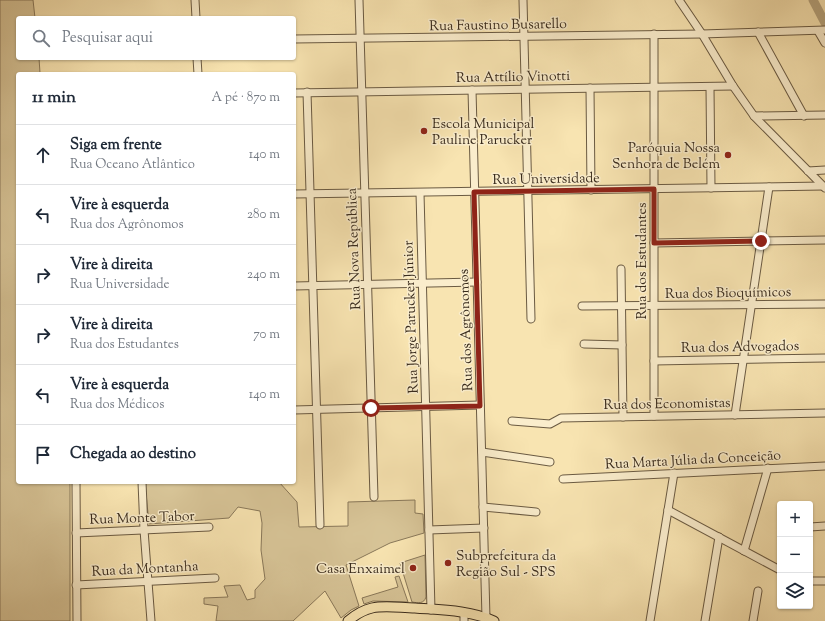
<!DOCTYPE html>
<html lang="pt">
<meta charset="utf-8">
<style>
:root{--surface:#fff;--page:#f6f6f7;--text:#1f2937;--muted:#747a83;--line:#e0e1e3}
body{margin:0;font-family:"Sorts Mill Goudy",serif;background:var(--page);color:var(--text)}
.controls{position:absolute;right:12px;bottom:12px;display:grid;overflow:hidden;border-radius:4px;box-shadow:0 1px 3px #0004}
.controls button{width:36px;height:36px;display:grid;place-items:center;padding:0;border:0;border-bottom:1px solid var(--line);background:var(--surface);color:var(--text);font:20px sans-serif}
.stop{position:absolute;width:12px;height:12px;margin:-9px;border:3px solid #8f2418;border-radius:50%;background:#fff}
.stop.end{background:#8f2418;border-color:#fff;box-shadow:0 1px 4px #0008}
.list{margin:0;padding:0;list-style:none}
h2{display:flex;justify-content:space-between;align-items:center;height:52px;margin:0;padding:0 16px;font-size:17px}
h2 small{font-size:13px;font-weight:400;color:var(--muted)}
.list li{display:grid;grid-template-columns:26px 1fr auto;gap:12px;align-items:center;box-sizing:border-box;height:60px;padding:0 16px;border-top:1px solid var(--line)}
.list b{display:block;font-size:15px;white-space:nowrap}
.list p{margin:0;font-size:13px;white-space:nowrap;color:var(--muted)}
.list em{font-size:13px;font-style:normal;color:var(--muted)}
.icon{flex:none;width:22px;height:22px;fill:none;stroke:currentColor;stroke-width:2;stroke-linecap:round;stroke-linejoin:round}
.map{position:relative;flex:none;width:825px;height:621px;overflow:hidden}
.search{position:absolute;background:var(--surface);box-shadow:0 1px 3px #0004;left:16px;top:16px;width:280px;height:44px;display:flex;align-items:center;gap:10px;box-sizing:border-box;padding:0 14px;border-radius:4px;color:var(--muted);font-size:15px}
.panel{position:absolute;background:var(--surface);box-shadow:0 1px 3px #0004;left:16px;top:72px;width:280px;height:412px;border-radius:4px}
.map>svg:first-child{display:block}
.green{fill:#d8c598;stroke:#89785a}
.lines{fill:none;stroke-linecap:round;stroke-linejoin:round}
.river{stroke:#b7a57f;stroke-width:9}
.minor-casing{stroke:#6a5a42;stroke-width:9}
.major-casing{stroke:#3a2c1d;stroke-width:11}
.minor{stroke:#faedcc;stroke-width:7}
.major{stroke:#f8e4b1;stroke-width:9}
.route{stroke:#8f2418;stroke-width:5}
.poi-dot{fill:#8f2418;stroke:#faedcc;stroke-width:1.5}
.labels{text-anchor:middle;stroke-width:3;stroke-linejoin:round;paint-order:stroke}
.street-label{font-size:14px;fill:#3a2c1d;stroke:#faedcc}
.poi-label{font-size:14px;fill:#3a2c1d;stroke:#faedcc;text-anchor:start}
</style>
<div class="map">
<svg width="825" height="621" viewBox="0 0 825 621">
<rect width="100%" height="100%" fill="#f8e4b1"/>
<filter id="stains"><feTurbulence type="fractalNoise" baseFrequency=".005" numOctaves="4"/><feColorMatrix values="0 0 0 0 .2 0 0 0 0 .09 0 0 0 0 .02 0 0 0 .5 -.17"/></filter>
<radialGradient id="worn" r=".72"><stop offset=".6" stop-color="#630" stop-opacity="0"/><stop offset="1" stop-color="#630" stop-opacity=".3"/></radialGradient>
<g class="green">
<path d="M0,0H33L35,18H18V58H39L40,73H47V74H18V482H70V621H0Z"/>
<path d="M145,482H279L297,502L299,527L348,526V502L415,500V513L423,514L424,533L390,543L346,565L359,606L351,610L341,618L325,591L293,621H216L218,606L204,604V598L228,597L224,586L240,585L247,600L255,598V590L265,579L261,550L262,523L260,511L238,507L229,518L149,524Z"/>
<path d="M425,555L426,597C424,604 418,603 412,602L400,563Z"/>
<path d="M399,576L408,602L373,601L364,604L362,598L398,587L395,577Z"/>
</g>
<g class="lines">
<path class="river" d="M813,0L825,23"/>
<defs>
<g id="minor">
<path d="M195,0L196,18"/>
<path d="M359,0L374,497"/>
<path d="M523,0L531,319"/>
<path d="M679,0L702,34L733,86L754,116L825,188"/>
<path d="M818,31L825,43"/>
<path d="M758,32L804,116"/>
<path d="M654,34V416"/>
<path d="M294,39L702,34L825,30"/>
<path d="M197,58L198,74"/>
<path d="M710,87L711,188"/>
<path d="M590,88L591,190"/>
<path d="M472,90L486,618"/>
<path d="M307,92L320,525"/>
<path d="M294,93L733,86"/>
<path d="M754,116L825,115"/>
<path d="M808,171L825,170"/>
<path d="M420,193L431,610"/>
<path d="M294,194L823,186"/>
<path d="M654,243L825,240"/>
<path d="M621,269L623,417"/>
<path d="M294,286L477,282"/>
<path d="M582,306L825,304"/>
<path d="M584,344L622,345"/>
<path d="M654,361L825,358"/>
<path d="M294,410L480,405"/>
<path d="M735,415L769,187"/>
<path d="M512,421L550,424L561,418L825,413"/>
<path d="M482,452L550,462"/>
<path d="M563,479L825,466"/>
<path d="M76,482L77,621"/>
<path d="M142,482L144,530L151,621"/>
<path d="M483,507L536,512"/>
<path d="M668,510L780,570"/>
<path d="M810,527L825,526"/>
<path d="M429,530L484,528"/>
<path d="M76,533L209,527"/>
<path d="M744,551L768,468"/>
<path d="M810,581H825"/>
<path d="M76,585L215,578"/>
<path d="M464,612V621"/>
<path d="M650,621L674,473"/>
<path d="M705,621L719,537"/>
<path d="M753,621L758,591"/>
</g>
<path id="major" d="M348,621C355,615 363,610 372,608C386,605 401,608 415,608C441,610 469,610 494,621"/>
</defs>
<use href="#minor" class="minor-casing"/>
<use href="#major" class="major-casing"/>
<use href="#minor" class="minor"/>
<use href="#major" class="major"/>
</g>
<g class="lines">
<path class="route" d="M371,408L480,406L474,192L654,189V243L761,241"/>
</g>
<g class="poi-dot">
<circle cx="424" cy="131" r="4"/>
<circle cx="728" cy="155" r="4"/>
<circle cx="448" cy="563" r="4"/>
<circle cx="413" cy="568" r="4"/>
</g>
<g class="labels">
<g class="street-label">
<text transform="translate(498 24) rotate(-1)" y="5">Rua Faustino Busarello</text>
<text transform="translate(513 76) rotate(-1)" y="5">Rua Attílio Vinotti</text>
<text transform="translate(546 178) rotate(-1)" y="5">Rua Universidade</text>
<text transform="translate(353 249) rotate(-92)" y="5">Rua Nova República</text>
<text transform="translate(641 261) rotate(-90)" y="5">Rua dos Estudantes</text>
<text transform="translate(728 292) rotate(-1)" y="5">Rua dos Bioquímicos</text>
<text transform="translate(410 317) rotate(-92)" y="5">Rua Jorge Parucker Júnior</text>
<text transform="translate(465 330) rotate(-92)" y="5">Rua dos Agrônomos</text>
<text transform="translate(740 346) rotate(-1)" y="5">Rua dos Advogados</text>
<text transform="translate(667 403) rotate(-1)" y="5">Rua dos Economistas</text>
<text transform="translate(693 459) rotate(-3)" y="5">Rua Marta Júlia da Conceição</text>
<text transform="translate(142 517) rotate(-2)" y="5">Rua Monte Tabor</text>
<text transform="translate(145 568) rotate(-3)" y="5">Rua da Montanha</text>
</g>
<g class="poi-label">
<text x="432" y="128">Escola Municipal<tspan x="432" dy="16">Pauline Parucker</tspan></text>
<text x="720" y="152" text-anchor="end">Paróquia Nossa<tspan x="720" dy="16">Senhora de Belém</tspan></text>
<text x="456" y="560">Subprefeitura da<tspan x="456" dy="16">Região Sul - SPS</tspan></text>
<text x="405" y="573" text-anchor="end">Casa Enxaimel</text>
</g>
</g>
<rect width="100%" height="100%" filter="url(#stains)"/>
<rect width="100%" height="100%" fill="url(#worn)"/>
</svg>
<div class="controls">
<button>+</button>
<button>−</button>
<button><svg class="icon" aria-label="layers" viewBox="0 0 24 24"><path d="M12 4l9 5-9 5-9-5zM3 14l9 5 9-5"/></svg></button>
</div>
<div class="stop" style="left:371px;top:408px"></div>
<div class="stop end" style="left:761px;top:241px"></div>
<div class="search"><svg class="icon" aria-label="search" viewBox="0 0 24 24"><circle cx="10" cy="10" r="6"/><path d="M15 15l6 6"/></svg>Pesquisar aqui</div>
<section class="panel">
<h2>11 min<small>A pé · 870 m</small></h2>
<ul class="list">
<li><svg class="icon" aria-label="ahead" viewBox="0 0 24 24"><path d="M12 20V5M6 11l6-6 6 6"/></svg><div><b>Siga em frente</b><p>Rua Oceano Atlântico</p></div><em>140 m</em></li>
<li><svg class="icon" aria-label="left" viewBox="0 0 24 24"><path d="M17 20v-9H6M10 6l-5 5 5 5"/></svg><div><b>Vire à esquerda</b><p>Rua dos Agrônomos</p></div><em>280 m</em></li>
<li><svg class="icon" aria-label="right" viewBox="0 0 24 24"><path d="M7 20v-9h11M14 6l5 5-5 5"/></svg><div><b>Vire à direita</b><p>Rua Universidade</p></div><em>240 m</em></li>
<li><svg class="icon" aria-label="right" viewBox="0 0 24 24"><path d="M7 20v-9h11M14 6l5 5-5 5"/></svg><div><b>Vire à direita</b><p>Rua dos Estudantes</p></div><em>70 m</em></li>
<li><svg class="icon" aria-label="left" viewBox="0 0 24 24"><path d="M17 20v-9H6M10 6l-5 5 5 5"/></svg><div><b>Vire à esquerda</b><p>Rua dos Médicos</p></div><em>140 m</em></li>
<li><svg class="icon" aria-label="arrive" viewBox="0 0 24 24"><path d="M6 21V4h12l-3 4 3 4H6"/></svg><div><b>Chegada ao destino</b></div></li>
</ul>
</section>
</div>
